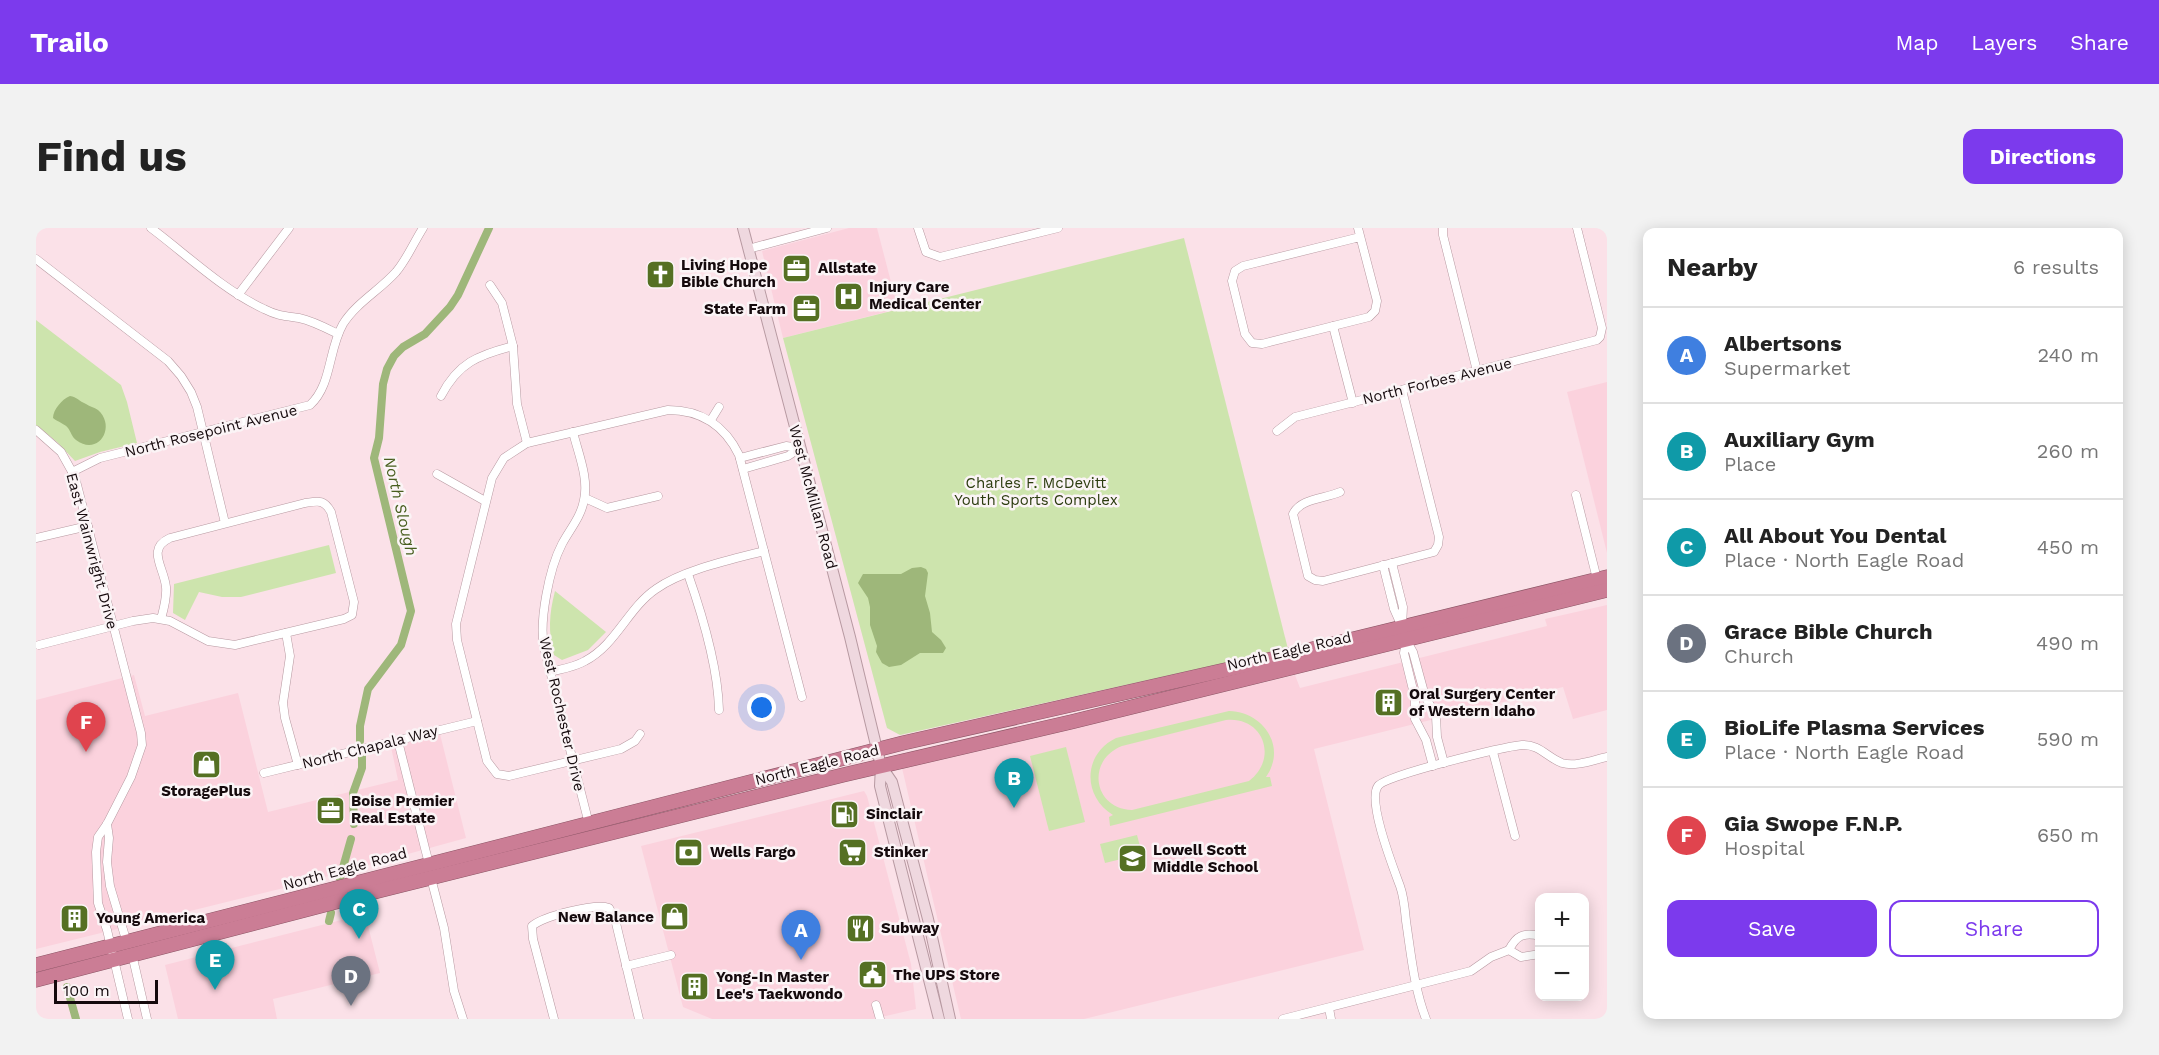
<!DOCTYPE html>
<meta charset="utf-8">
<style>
:root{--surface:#fff;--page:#f2f2f2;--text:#222;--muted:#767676;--line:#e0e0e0;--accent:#7c3aed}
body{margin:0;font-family:"Work Sans",sans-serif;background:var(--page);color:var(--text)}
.controls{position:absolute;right:18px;bottom:18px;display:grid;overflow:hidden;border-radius:12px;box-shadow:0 3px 15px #0003}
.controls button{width:54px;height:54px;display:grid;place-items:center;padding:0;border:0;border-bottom:2px solid var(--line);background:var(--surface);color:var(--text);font:30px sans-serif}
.scale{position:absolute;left:18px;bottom:15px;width:104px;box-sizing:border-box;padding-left:6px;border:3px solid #150a0d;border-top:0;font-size:16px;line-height:21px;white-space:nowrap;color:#150a0d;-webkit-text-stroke:4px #fbf4f6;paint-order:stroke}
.you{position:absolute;left:726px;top:480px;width:21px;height:21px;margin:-15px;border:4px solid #fff;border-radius:50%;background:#1a73e8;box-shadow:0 0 0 9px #1a73e833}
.badge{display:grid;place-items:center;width:39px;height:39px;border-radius:50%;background:var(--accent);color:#fff;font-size:20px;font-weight:700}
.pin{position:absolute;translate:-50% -50px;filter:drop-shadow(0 2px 3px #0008)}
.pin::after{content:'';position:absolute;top:32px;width:21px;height:18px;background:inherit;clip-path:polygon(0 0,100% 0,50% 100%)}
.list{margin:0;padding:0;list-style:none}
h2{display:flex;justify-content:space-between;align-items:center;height:78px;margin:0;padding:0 24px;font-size:26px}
h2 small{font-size:20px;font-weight:400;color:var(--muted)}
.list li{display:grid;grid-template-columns:39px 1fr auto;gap:18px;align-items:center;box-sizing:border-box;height:96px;padding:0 24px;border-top:2px solid var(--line)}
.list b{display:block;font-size:22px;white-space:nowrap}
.list p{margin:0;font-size:20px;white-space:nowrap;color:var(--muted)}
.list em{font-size:20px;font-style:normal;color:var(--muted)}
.actions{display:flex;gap:12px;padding:18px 24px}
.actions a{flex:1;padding:14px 0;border:2px solid var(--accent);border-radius:12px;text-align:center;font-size:21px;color:var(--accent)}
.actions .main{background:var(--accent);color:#fff}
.map{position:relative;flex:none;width:1571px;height:791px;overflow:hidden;border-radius:12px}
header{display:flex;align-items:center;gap:36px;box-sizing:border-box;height:84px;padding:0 30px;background:var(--accent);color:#fff}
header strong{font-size:28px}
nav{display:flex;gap:33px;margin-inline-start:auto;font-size:21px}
.intro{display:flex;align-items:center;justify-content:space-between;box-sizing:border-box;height:144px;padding:0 36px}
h1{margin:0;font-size:42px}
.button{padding:15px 27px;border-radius:12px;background:var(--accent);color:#fff;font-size:21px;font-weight:700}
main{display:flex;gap:36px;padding:0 36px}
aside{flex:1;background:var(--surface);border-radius:12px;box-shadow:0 3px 15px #0003}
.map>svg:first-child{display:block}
.built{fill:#fbd2dd}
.green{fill:#cde4ad;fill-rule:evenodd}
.water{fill:#9eb77a}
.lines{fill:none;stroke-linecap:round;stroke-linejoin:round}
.canal{stroke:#9eb77a;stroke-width:8}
.street-casing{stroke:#b799a1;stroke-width:9}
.secondary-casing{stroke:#b799a1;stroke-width:12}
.highway-casing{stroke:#8b5565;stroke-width:15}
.street{stroke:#fff;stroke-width:8}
.secondary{stroke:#efd8df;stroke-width:10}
.highway{stroke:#cb7d95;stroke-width:14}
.labels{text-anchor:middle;stroke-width:5;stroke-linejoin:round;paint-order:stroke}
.poi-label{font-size:15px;font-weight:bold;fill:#150a0d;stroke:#fbf4f6;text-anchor:start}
.street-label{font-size:15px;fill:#150a0d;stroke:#fbf4f6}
.park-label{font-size:15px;fill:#2c3c0f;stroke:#fbf4f6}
.water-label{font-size:16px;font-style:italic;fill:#485e1e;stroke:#fbf4f6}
</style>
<header>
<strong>Trailo</strong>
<nav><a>Map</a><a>Layers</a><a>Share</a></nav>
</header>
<div class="intro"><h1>Find us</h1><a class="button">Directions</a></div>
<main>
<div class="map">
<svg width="1571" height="791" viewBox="0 0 1571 791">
<rect width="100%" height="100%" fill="#fbe1e8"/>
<g class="built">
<path d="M813,0H841L862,81L747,110L726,23Z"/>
<path d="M1571,154V325L1531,164Z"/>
<path d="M1571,377V482L1537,491L1527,459L1278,521L1328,722L1048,791H925L866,540L1259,447L1264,460L1511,398L1509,391Z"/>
<path d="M98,447L109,488L202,465L232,584L362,552L355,519L404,506L430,610L252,659L0,721V472Z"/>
<path d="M828,563L831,568L875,736L880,781L837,791H676L647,779L605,618Z"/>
<path d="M329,686L344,745L237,771L241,791H142L129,737Z"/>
</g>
<g class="green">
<path d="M1148,10L1252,421L864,507L851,500L747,110Z"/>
<path d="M0,92L85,157L91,174L101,215L64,224L39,233L21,214L0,197Z"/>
<path d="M293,317L300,345L205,369H186L163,364L149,392L137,385L138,356Z"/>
<path d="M519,363L570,404L552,422L526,432L518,427C512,404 513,386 519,363Z"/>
<path d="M1193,483C1228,484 1251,519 1230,549H1234L1236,558L1074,598L1073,589L1077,587C1046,568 1047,526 1080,510ZM1190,492C1227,488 1243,530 1213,553L1096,582C1057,581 1050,532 1086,518Z"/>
<path d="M1030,519L1049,594L1013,603L994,528Z"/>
<path d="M1101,607L1106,626L1069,635L1064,616Z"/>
</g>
<g class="water">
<path d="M34,168C41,169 43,173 50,176C54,179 58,179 62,182C81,199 62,229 40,212C36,209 35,204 32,200C29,196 22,194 17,190C17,182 26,171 34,168Z"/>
<path d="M885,339L890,341L892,345L889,368L894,385L896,404L905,412L910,420L907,425H884L865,437L853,439L846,435L840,424L841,418L834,397V379L832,370L822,355L827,346H865L876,340Z"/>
</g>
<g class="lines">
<g class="canal">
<path d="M324,513V498L332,461L365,417L375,383L338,230L343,210L347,156L351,141L358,128L367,119L389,106L414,79L422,67L453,0"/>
<path d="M318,596L317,565L326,540V528"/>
<path d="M304,650L315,611"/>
<path d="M293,693L295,685"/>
<path d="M31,759L40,791"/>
</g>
<defs>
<g id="street">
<path d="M115,0C151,27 187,62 228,81C242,88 248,88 263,90C277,93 290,100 302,106"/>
<path d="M882,0L890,24L904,29L1022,0"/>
<path d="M1322,0L1341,73L1339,83L1333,89L1226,116L1216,115L1209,106L1196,53L1199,43L1207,38L1324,9"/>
<path d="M1407,0V7L1441,143"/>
<path d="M712,21L791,0"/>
<path d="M0,31L132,133L145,148L155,164L161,179L189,295"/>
<path d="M454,57L466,75L477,118L481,176L491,215"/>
<path d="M202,67L253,0"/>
<path d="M1297,98L1317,175"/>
<path d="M405,168C422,135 442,127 477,118"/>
<path d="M675,192L683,179"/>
<path d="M0,202L25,224L39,249L105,505L106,517L95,549L71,596L62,609L60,624L62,675L71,702L92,791"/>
<path d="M1241,203L1259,189L1561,112L1564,109L1566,100L1541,0"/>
<path d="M537,204C542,225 553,250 548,272C545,289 534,301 526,316C513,341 503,393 508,419L553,596"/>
<path d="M704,230L750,218L764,220L752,228L707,241"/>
<path d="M36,244L64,230L274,177C296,157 292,122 307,96C320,75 344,62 360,44C371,31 378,14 387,0"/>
<path d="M401,246L449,273"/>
<path d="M1304,264C1288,271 1265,270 1257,286L1272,348L1279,352L1287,353L1398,324L1402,317L1403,309L1366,162"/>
<path d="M1540,267L1561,351"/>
<path d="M549,270L571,280L622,268"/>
<path d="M0,310L52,298"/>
<path d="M1347,337L1358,381L1366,399L1367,379L1356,335"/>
<path d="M652,346C666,386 682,440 683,482"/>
<path d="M250,405L254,428L247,475L249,490L262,537"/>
<path d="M3,417L97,393L117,390L134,393L172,413L199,417L308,391L316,387L318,374L295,284C288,271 282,273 269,275L134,310C110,321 128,339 130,359C131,370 128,380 125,391"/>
<path d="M514,444C526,441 539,439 549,433C580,417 592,380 620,361C646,342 697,331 728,323"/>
<path d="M604,506L599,513L585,521L473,548L461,546L451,533L421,412L420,396L456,250L468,230L491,215L632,182C665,182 689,198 703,227L766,469"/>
<path d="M362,513L393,636"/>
<path d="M1457,524L1479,608"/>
<path d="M1397,538L1390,512L1379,491V470L1368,425L1370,412L1377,424L1389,468L1400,488L1401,509L1408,535"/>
<path d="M228,545L441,493"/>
<path d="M71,596L73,610L71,634L74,658L91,715"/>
<path d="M395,650L408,700L418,763L427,791"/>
<path d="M1473,722C1480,708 1487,704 1504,708"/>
<path d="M96,726L111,791"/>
<path d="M590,738L635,727"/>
<path d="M840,777L844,791"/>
<path d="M1293,780L1295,791"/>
<path d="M518,791L497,711L496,698C508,688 559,675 573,680L579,691L603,791"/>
<path d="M1247,791L1435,743L1455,729L1473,722L1485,729L1504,726"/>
<path d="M1390,791C1378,760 1375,726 1370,693C1369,682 1368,669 1364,658C1357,639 1331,573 1342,558C1349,547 1468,519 1486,517C1503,516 1512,530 1526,535C1540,539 1557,532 1571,529"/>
</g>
<g id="secondary">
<path d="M707,0L814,409L845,538L844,558L903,791"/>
<path d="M845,538L856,554L892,691L914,791"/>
</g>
<g id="highway">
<path d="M0,737L867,515L1220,435L1571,349"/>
<path d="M0,752L338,664L807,547L1035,494L1571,362"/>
</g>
</defs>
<use href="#street" class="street-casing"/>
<use href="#secondary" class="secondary-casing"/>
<use href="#highway" class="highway-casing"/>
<use href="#street" class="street"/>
<use href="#secondary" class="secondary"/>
<use href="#highway" class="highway"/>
</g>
<defs>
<symbol id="office-square" viewBox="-11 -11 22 22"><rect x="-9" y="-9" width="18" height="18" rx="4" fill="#557023" stroke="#fbf4f6"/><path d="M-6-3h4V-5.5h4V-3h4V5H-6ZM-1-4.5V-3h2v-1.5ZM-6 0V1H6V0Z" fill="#fff"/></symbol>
<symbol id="church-square" viewBox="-11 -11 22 22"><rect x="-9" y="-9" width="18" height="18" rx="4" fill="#557023" stroke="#fbf4f6"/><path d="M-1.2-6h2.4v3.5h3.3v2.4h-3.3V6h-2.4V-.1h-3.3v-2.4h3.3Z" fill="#fff"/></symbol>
<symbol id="hospital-square" viewBox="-11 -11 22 22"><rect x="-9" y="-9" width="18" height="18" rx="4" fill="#557023" stroke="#fbf4f6"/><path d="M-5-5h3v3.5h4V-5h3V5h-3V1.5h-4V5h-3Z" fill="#fff"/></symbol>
<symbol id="building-square" viewBox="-11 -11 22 22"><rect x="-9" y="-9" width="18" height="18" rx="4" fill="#557023" stroke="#fbf4f6"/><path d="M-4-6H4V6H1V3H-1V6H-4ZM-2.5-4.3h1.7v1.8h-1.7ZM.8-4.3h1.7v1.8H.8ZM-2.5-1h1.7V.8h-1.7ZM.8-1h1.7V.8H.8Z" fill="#fff"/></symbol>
<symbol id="shop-square" viewBox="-11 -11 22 22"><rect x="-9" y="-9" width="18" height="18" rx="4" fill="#557023" stroke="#fbf4f6"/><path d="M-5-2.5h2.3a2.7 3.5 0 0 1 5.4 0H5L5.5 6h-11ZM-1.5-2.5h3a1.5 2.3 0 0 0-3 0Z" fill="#fff"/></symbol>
<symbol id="fuel-square" viewBox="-11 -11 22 22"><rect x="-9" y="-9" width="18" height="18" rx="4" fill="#557023" stroke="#fbf4f6"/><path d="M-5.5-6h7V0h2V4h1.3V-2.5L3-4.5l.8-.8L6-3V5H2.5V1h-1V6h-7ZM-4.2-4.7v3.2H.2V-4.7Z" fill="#fff"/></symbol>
<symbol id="bank-square" viewBox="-11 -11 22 22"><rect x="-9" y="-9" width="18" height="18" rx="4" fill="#557023" stroke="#fbf4f6"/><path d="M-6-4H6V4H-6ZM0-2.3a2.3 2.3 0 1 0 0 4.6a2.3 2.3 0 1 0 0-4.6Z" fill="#fff"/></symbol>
<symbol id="supermarket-square" viewBox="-11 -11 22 22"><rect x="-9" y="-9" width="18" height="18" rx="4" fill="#557023" stroke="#fbf4f6"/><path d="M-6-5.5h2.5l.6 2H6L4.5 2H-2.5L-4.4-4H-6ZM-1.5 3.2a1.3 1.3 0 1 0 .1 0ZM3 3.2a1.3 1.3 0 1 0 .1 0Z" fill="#fff"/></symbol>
<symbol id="school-square" viewBox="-11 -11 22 22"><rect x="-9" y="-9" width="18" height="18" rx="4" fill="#557023" stroke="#fbf4f6"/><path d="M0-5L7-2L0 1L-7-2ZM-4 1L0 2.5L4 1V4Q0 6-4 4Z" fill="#fff"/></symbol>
<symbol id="restaurant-square" viewBox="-11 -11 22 22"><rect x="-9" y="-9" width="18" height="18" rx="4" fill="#557023" stroke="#fbf4f6"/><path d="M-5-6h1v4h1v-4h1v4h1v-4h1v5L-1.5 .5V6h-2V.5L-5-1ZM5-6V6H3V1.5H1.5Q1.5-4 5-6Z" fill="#fff"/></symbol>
<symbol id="civic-square" viewBox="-11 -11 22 22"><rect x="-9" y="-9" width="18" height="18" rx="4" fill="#557023" stroke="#fbf4f6"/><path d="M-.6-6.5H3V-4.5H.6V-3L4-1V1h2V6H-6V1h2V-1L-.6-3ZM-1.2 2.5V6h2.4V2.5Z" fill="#fff"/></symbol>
</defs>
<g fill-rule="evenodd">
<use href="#office-square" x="744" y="24" width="33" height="33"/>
<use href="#church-square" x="608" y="30" width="33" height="33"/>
<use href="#hospital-square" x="796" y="52" width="33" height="33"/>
<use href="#office-square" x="754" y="64" width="33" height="33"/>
<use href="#building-square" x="1336" y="458" width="33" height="33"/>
<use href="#shop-square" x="154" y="520" width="33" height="33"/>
<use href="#office-square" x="278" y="566" width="33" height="33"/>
<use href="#fuel-square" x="792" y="570" width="33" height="33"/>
<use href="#bank-square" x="636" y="608" width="33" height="33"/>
<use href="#supermarket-square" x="800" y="608" width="33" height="33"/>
<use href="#school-square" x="1080" y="614" width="33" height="33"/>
<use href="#shop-square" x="622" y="672" width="33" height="33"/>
<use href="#building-square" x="22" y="674" width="33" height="33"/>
<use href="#restaurant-square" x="808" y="684" width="33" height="33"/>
<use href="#civic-square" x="820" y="730" width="33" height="33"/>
<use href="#building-square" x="642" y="742" width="33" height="33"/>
</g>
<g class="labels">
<g class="poi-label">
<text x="645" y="42">Living Hope<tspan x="645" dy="17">Bible Church</tspan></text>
<text x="782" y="45">Allstate</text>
<text x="833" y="64">Injury Care<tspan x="833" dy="17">Medical Center</tspan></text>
<text x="750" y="86" text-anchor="end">State Farm</text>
<text x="1373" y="471">Oral Surgery Center<tspan x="1373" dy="17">of Western Idaho</tspan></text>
<text x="170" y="568" text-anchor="middle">StoragePlus</text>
<text x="315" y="578">Boise Premier<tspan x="315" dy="17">Real Estate</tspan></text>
<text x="830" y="591">Sinclair</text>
<text x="1117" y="627">Lowell Scott<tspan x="1117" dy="17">Middle School</tspan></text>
<text x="674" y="629">Wells Fargo</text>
<text x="838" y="629">Stinker</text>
<text x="618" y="694" text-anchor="end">New Balance</text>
<text x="60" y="695">Young America</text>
<text x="845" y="705">Subway</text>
<text x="857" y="752">The UPS Store</text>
<text x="680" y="754">Yong-In Master<tspan x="680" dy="17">Lee's Taekwondo</tspan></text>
</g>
<g class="street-label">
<text transform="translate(1401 153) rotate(-14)" y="5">North Forbes Avenue</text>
<text transform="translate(175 203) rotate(-14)" y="5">North Rosepoint Avenue</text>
<text transform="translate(777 269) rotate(75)" y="5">West McMillan Road</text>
<text transform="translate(56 323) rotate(75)" y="5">East Wainwright Drive</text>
<text transform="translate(1253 423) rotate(-13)" y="5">North Eagle Road</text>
<text transform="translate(526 486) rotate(77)" y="5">West Rochester Drive</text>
<text transform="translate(334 519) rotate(-14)" y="5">North Chapala Way</text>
<text transform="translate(781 537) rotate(-14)" y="5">North Eagle Road</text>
<text transform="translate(309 641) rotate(-15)" y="5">North Eagle Road</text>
</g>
<g class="park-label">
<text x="1000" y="260">Charles F. McDevitt<tspan x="1000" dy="17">Youth Sports Complex</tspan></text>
</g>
<g class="water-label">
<text transform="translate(365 278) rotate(77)" y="6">North Slough</text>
</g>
</g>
</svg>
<div class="controls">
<button>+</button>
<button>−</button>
</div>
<div class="scale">100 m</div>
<div class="you"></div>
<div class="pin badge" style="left:765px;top:732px;background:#3f7fe0">A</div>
<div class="pin badge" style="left:978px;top:580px;background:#0f9aa8">B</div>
<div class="pin badge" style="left:323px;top:711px;background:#0f9aa8">C</div>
<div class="pin badge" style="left:315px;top:778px;background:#6b7280">D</div>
<div class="pin badge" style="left:179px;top:762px;background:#0f9aa8">E</div>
<div class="pin badge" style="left:50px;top:524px;background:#e0444e">F</div>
</div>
<aside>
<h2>Nearby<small>6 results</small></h2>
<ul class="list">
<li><span class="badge" style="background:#3f7fe0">A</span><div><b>Albertsons</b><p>Supermarket</p></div><em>240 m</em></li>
<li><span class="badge" style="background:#0f9aa8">B</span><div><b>Auxiliary Gym</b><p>Place</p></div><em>260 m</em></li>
<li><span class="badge" style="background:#0f9aa8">C</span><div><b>All About You Dental</b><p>Place · North Eagle Road</p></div><em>450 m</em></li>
<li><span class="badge" style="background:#6b7280">D</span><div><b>Grace Bible Church</b><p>Church</p></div><em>490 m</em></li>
<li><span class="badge" style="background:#0f9aa8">E</span><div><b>BioLife Plasma Services</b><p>Place · North Eagle Road</p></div><em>590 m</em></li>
<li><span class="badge" style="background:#e0444e">F</span><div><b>Gia Swope F.N.P.</b><p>Hospital</p></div><em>650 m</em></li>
</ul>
<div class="actions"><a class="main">Save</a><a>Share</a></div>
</aside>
</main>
